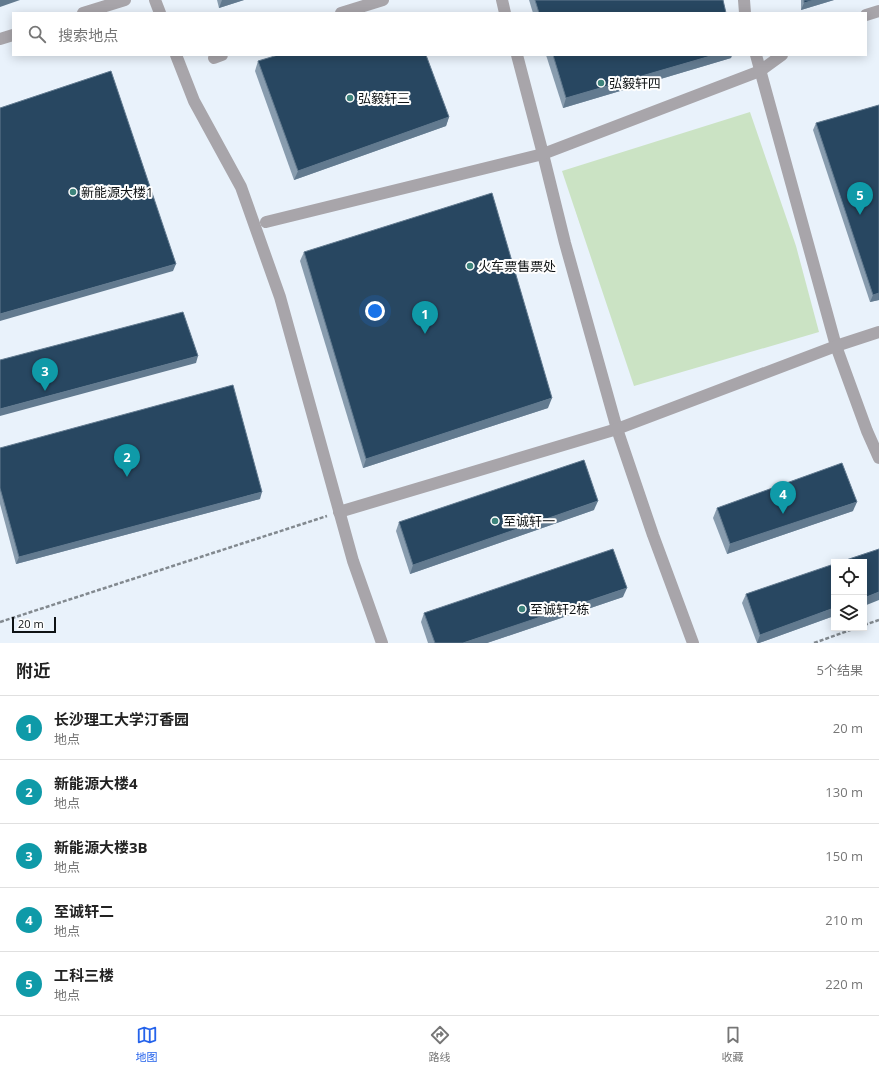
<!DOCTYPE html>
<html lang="zh">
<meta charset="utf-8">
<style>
:root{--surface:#fff;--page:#f2f2f2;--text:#222;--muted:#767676;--line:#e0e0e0;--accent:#2563eb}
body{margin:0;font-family:"Open Sans","Noto Sans SC",sans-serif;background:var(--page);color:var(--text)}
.controls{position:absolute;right:12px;bottom:12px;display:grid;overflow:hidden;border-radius:0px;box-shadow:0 2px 10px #0003}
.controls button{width:36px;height:36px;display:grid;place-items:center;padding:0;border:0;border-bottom:1px solid var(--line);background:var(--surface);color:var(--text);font:20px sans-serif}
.scale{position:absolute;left:12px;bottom:10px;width:44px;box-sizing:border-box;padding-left:4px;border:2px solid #0e1214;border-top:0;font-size:11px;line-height:14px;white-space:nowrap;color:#0e1214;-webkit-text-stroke:3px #fefefe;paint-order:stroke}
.you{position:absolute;left:375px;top:311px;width:14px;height:14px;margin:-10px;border:3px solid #fff;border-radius:50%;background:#1a73e8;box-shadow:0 0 0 6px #1a73e833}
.badge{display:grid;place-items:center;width:26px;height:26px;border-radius:50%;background:var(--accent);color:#fff;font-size:13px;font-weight:700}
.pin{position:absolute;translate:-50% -33px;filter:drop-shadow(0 1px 2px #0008)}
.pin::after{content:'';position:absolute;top:21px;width:14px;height:12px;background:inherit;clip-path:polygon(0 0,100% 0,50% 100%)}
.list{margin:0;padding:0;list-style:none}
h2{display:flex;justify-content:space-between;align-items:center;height:52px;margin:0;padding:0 16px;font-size:17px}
h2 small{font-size:13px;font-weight:400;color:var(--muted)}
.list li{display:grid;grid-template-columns:26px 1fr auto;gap:12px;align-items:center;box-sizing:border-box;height:64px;padding:0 16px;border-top:1px solid var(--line)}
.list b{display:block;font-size:15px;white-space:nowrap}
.list p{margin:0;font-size:13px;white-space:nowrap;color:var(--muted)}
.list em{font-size:13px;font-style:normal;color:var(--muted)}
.icon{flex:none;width:22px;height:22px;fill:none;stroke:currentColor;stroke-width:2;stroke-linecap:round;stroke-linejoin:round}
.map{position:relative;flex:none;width:879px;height:643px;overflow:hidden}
.search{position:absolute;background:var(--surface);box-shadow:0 2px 10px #0003;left:12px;right:12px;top:12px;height:44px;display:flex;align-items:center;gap:10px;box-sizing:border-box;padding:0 14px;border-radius:0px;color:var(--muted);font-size:15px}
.sheet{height:372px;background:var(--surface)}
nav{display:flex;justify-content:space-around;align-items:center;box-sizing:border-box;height:56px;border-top:1px solid var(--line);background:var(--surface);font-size:11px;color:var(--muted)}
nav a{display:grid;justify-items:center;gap:2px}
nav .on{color:var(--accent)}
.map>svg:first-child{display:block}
.green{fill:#cbe3c4}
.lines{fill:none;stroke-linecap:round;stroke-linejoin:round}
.path{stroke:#82898f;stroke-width:2.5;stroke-dasharray:4 2;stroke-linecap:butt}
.minor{stroke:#a8a5aa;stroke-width:12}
.wall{fill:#889cae}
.shaded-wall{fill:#627a8f}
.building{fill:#284761;stroke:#627a8f}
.poi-dot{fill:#3d837b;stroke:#fefefe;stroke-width:1.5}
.labels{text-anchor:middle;stroke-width:4;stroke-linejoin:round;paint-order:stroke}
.poi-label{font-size:13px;fill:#0e1214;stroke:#fefefe;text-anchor:start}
</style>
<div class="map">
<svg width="879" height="643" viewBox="0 0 879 643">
<rect width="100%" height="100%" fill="#e9f2fb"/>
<path class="green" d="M750,112L796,246L819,332L634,386L562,171Z"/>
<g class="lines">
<g class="path">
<path d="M0,622L327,516"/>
<path d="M864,625L879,620"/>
<path d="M814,643L856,628"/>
</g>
<g class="minor">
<path d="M155,0L160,13"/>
<path d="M502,0L505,13"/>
<path d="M744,0L745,13"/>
<path d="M83,13L125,0"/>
<path d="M341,13L383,0"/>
<path d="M866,15L879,11"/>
<path d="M0,39L13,35"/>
<path d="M176,55L194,101L241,187L280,297L353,561L382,643"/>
<path d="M517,55L543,154L565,243L617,429L653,535L693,643"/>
<path d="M756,55L836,346L867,431L879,458"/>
<path d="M214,58L222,55"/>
<path d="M266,222L543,154L760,71L782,55"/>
<path d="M339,512L617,429L836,346L879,332"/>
</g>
</g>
<g class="wall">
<path d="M217,0H244L219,8Z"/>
<path d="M529,0H723L726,13H533Z"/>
<path d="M801,0H834L801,10Z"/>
<path d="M546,55H732L731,58L563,108Z"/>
<path d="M258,61L449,117L446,126L294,180L255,71Z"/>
<path d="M879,105V300L870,302L813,130L816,123Z"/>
<path d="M304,252L548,408L363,468L300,261Z"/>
<path d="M0,448L260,499L16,564L0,504Z"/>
<path d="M717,508L853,511L727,554L713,518Z"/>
<path d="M594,510L410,574L396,531L399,522Z"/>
<path d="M746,594L834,616L759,643H757L742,603Z"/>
<path d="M623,597L487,643H428L421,622L424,613Z"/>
</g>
<g class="shaded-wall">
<path d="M0,0H20L0,7Z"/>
<path d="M222,0H244L219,8Z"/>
<path d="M814,0H834L801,10L804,3Z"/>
<path d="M714,55H732L731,58L563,108L566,98Z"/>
<path d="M449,117L446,126L294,180L298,171Z"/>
<path d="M176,264L173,271L0,321V314Z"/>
<path d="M879,293V300L870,302L873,295Z"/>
<path d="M198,356L196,363L0,416V409Z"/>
<path d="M552,398L548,408L363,468L366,459Z"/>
<path d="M262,492L260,499L16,564L19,557Z"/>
<path d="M598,501L594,510L410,574L413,565Z"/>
<path d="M857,502L853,511L727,554L730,544Z"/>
<path d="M627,588L623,597L487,643H463Z"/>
<path d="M879,592V600L864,606V598Z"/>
<path d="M834,608V616L759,643H757L760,635Z"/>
</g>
<g class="building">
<path d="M535,0H723L726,13H539Z"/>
<path d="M804,0H814L804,3Z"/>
<path d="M278,55H426L449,117L298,171L258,61Z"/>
<path d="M553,55H714L566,98Z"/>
<path d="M111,71L176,264L0,314V108Z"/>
<path d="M879,105V293L873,295L816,123Z"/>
<path d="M492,193L552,398L366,459L304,252Z"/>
<path d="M183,312L198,356L0,409V360Z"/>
<path d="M233,385L262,492L19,557L0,488V448Z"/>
<path d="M584,460L598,501L413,565L399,522Z"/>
<path d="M842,463L857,502L730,544L717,508Z"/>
<path d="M613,549L627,588L463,643H435L424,613Z"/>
<path d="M879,549V592L864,598V562H840Z"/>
<path d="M834,564V608L760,635L746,594Z"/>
</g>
<g class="poi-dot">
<circle cx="601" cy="83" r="4"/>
<circle cx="350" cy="98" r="4"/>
<circle cx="73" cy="192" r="4"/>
<circle cx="470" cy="266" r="4"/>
<circle cx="495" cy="521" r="4"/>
<circle cx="522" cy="609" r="4"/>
</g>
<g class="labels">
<g class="poi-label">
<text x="609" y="88">弘毅轩四</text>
<text x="358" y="103">弘毅轩三</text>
<text x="81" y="197">新能源大楼1</text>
<text x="478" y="271">火车票售票处</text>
<text x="503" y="526">至诚轩一</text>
<text x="530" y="614">至诚轩2栋</text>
</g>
</g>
</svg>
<div class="controls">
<button><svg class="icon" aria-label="locate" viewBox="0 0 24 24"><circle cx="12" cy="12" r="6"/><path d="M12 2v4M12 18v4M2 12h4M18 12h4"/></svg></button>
<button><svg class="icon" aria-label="layers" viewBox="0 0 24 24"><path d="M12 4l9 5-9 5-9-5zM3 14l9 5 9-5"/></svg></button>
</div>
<div class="scale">20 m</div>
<div class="you"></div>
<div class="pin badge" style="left:425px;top:334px;background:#0f9aa8">1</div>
<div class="pin badge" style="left:127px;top:477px;background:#0f9aa8">2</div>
<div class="pin badge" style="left:45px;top:391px;background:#0f9aa8">3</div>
<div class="pin badge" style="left:783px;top:514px;background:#0f9aa8">4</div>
<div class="pin badge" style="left:860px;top:215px;background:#0f9aa8">5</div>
<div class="search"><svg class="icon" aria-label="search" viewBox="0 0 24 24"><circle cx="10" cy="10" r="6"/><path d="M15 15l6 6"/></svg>搜索地点</div>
</div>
<section class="sheet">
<h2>附近<small>5个结果</small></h2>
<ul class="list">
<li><span class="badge" style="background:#0f9aa8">1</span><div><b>长沙理工大学汀香园</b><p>地点</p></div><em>20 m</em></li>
<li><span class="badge" style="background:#0f9aa8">2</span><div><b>新能源大楼4</b><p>地点</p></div><em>130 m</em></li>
<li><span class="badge" style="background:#0f9aa8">3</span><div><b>新能源大楼3B</b><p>地点</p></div><em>150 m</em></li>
<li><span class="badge" style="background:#0f9aa8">4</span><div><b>至诚轩二</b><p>地点</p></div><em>210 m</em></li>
<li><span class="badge" style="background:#0f9aa8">5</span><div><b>工科三楼</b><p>地点</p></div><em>220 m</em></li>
</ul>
</section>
<nav>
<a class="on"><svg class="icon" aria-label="map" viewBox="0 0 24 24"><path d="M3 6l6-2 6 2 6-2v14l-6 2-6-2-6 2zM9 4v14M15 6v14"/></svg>地图</a>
<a><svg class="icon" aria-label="directions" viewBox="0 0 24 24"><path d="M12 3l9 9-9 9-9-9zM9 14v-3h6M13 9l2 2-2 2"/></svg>路线</a>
<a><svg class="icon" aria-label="saved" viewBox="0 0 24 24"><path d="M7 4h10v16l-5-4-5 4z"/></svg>收藏</a>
</nav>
